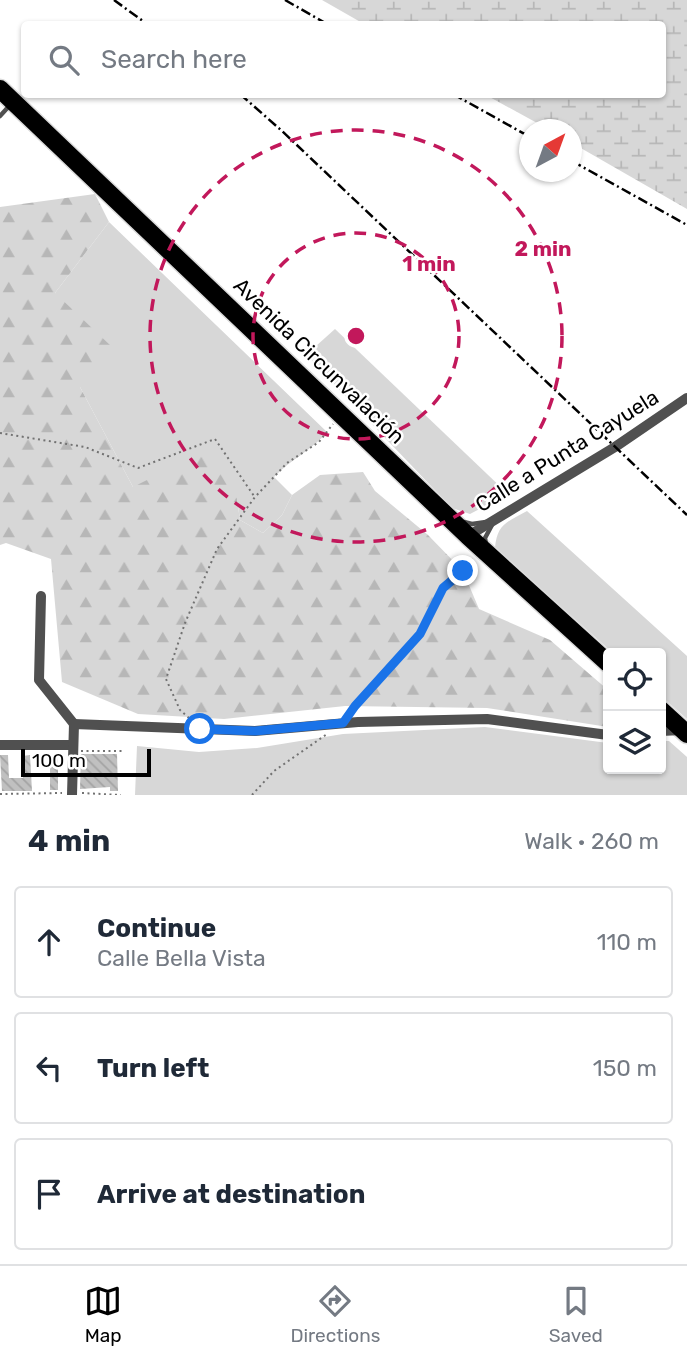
<!DOCTYPE html>
<meta charset="utf-8">
<style>
:root{--surface:#fff;--page:#f2f2f3;--text:#1f2937;--muted:#747a83;--line:#e0e1e3;--accent:#000}
body{margin:0;font-family:Rubik,sans-serif;background:var(--page);color:var(--text)}
.controls{position:absolute;right:21px;bottom:21px;display:grid;overflow:hidden;border-radius:7px;box-shadow:0 2px 5px #0004}
.controls button{width:63px;height:63px;display:grid;place-items:center;padding:0;border:0;border-bottom:2px solid var(--line);background:var(--surface);color:var(--text);font:35px sans-serif}
.compass{position:absolute;left:519px;top:119px;width:63px;height:63px;border-radius:50%;background:var(--surface);box-shadow:0 2px 5px #0004;rotate:41deg}
.scale{position:absolute;left:21px;bottom:18px;width:130px;box-sizing:border-box;padding-left:7px;border:4px solid #000;border-top:0;font-size:19px;line-height:24px;white-space:nowrap;color:#000;-webkit-text-stroke:5px #fff;paint-order:stroke}
.stop{position:absolute;width:21px;height:21px;margin:-16px;border:5px solid #1a73e8;border-radius:50%;background:#fff}
.stop.end{background:#1a73e8;border-color:#fff;box-shadow:0 2px 7px #0008}
.list{margin:0;padding:0;list-style:none}
h2{display:flex;justify-content:space-between;align-items:center;height:91px;margin:0;padding:0 28px;font-size:30px}
h2 small{font-size:23px;font-weight:400;color:var(--muted)}
.list li{display:grid;grid-template-columns:46px 1fr auto;gap:21px;align-items:center;box-sizing:border-box;height:112px;margin:0 14px 14px;padding:0 14px;border:2px solid var(--line);border-radius:7px}
.list b{display:block;font-size:26px;white-space:nowrap}
.list p{margin:0;font-size:23px;white-space:nowrap;color:var(--muted)}
.list em{font-size:23px;font-style:normal;color:var(--muted)}
.icon{flex:none;width:38px;height:38px;fill:none;stroke:currentColor;stroke-width:2;stroke-linecap:round;stroke-linejoin:round}
.map{position:relative;flex:none;width:687px;height:795px;overflow:hidden}
.search{position:absolute;background:var(--surface);box-shadow:0 2px 5px #0004;left:21px;right:21px;top:21px;height:77px;display:flex;align-items:center;gap:18px;box-sizing:border-box;padding:0 24px;border-radius:7px;color:var(--muted);font-size:26px}
.sheet{height:469px;background:var(--surface)}
nav{display:flex;justify-content:space-around;align-items:center;box-sizing:border-box;height:98px;border-top:2px solid var(--line);background:var(--surface);font-size:19px;color:var(--muted)}
nav a{display:grid;justify-items:center;gap:4px}
nav .on{color:var(--accent)}
.map>svg:first-child{display:block}
.green{fill:#d7d7d7}
.forest{fill:url(#forest-firs)}
.wetland{fill:url(#wetland-marsh)}
.building{fill:url(#building-back-hatch)}
.lines{fill:none;stroke-linecap:round;stroke-linejoin:round}
.highway-casing{stroke:#dbdbdb;stroke-width:21}
.path{stroke:#727272;stroke-width:2;stroke-dasharray:2 3.5;stroke-linecap:butt}
.lane{stroke:#505050;stroke-width:4.5}
.street{stroke:#505050;stroke-width:10}
.highway{stroke:#000;stroke-width:18}
.rail{stroke:#000;stroke-width:2.5;stroke-dasharray:10 3.5 2 3.5;stroke-linecap:butt}
.route{stroke:#1a73e8;stroke-width:9}
.ring{fill:none;stroke:#c2185b;stroke-width:3.5;stroke-dasharray:12 9}
.labels{text-anchor:middle;stroke-width:5;stroke-linejoin:round;paint-order:stroke}
.street-label{font-size:21px;fill:#000;stroke:#fff}
.centre{fill:#c2185b;stroke:#fff;stroke-width:3.5}
.ring-label{font-size:21px;text-anchor:middle;font-weight:bold;fill:#c2185b;stroke:#fff;stroke-width:5;stroke-linejoin:round;paint-order:stroke}
</style>
<div class="map">
<svg width="687" height="795" viewBox="0 0 687 795">
<defs>
<pattern id="forest-firs" width="22" height="20" patternUnits="userSpaceOnUse" patternTransform="scale(1.75)"><rect width="22" height="20" fill="#d7d7d7"/><path d="M5 1l3.5 6h-7zM16 11l3.5 6h-7z" fill="#b7b7b7"/></pattern>
<pattern id="wetland-marsh" width="20" height="14" patternUnits="userSpaceOnUse" patternTransform="scale(1.75)"><rect width="20" height="14" fill="#d7d7d7"/><path d="M1 5h8M5 5V1M11 12h8M15 12V8" fill="none" stroke="#b7b7b7"/></pattern>
<pattern id="building-back-hatch" width="6" height="6" patternUnits="userSpaceOnUse" patternTransform="scale(1.75)"><rect width="6" height="6" fill="#c0c0c0"/><path d="M-1 5l2 2M0 0l6 6M5-1l2 2" fill="none" stroke="#a3a3a3"/></pattern>
</defs>
<rect width="100%" height="100%" fill="#fff"/>
<g class="green">
<path d="M109,222L327,432C312,450 290,460 274,477L292,495L282,515L263,533L240,520L237,499L133,487L80,387L55,293Z"/>
<path d="M335,329L508,494L470,514L452,508L306,355Z"/>
<path d="M527,511L687,656V719L661,696V653H613L495,548C497,524 507,522 527,511Z"/>
<path d="M485,727L608,743V769H661V741H669L687,757V795H135L137,746L199,752L257,748L343,734Z"/>
</g>
<path class="forest" d="M95,194L109,222L55,293L111,346L80,387L133,487L209,449L237,499L240,520L263,533L282,515L292,495L320,475L363,472L375,491L428,535L463,571L479,609L550,640L608,690V727L487,708L345,706L224,719L138,714L62,682L51,559L6,543L0,545V207Z"/>
<path class="wetland" d="M322,0H687V209L572,143V130L548,129L486,95L662,94V24H364Z"/>
<g class="building">
<path d="M58,754V790H50V755Z"/>
<path d="M81,754H117L118,791H110V787L80,789Z"/>
<path d="M0,755H8L9,778H23L22,756L30,755L32,791H2Z"/>
</g>
<g class="lines">
<defs>
<g id="highway">
<path d="M0,89L468,536L608,663"/>
<path d="M661,710L687,734"/>
</g>
</defs>
<use href="#highway" class="highway-casing"/>
<g class="path">
<path d="M0,433L85,447L138,468L215,439L254,496"/>
<path d="M349,714L420,634L443,588L463,571L472,558"/>
<path d="M189,718L180,710L166,679L185,623L217,549L255,497L287,463L319,442L333,424"/>
<path d="M81,751H122"/>
<path d="M82,793L121,795"/>
<path d="M0,794L62,793"/>
<path d="M252,795L274,771L327,734"/>
</g>
<g class="lane">
<path d="M0,116L11,104"/>
<path d="M464,522L472,524L486,522"/>
<path d="M486,545L485,538L492,525"/>
</g>
<g class="street">
<path d="M468,536L615,447L687,398"/>
<path d="M41,596L39,680L74,724"/>
<path d="M661,731L682,730"/>
<path d="M0,745H73"/>
<path d="M72,795L74,724L255,731L358,722L487,719L608,735"/>
</g>
<use href="#highway" class="highway"/>
<g class="rail">
<path d="M114,0L147,24"/>
<path d="M285,0L327,24"/>
<path d="M240,94L282,131L687,515"/>
<path d="M453,94L530,137"/>
<path d="M572,161L687,225"/>
</g>
</g>
<g class="lines">
<path class="route" d="M200,729L255,731L343,723L355,706L420,634L443,588L463,571"/>
</g>
<g class="ring">
<circle cx="356" cy="336" r="103"/>
<circle cx="356" cy="336" r="206"/>
</g>
<g class="labels">
<g class="street-label">
<text transform="translate(319 361) rotate(44)" y="7">Avenida Circunvalación</text>
<text transform="translate(567 451) rotate(-32)" y="7">Calle a Punta Cayuela</text>
</g>
</g>
<circle cx="356" cy="336" r="10" class="centre"/>
<g class="ring-label">
<text x="543" y="256">2 min</text>
<text x="429" y="271">1 min</text>
</g>
</svg>
<div class="controls">
<button><svg class="icon" aria-label="locate" viewBox="0 0 24 24"><circle cx="12" cy="12" r="6"/><path d="M12 2v4M12 18v4M2 12h4M18 12h4"/></svg></button>
<button><svg class="icon" aria-label="layers" viewBox="0 0 24 24"><path d="M12 4l9 5-9 5-9-5zM3 14l9 5 9-5"/></svg></button>
</div>
<svg class="compass" viewBox="-18 -18 36 36"><path d="M0-13l5 13h-10z" fill="#e53935"/><path d="M0 13l5-13h-10z" fill="#747a83"/></svg>
<div class="scale">100 m</div>
<div class="stop" style="left:200px;top:729px"></div>
<div class="stop end" style="left:463px;top:571px"></div>
<div class="search"><svg class="icon" aria-label="search" viewBox="0 0 24 24"><circle cx="10" cy="10" r="6"/><path d="M15 15l6 6"/></svg>Search here</div>
</div>
<section class="sheet">
<h2>4 min<small>Walk · 260 m</small></h2>
<ul class="list">
<li><svg class="icon" aria-label="ahead" viewBox="0 0 24 24"><path d="M12 20V5M6 11l6-6 6 6"/></svg><div><b>Continue</b><p>Calle Bella Vista</p></div><em>110 m</em></li>
<li><svg class="icon" aria-label="left" viewBox="0 0 24 24"><path d="M17 20v-9H6M10 6l-5 5 5 5"/></svg><div><b>Turn left</b></div><em>150 m</em></li>
<li><svg class="icon" aria-label="arrive" viewBox="0 0 24 24"><path d="M6 21V4h12l-3 4 3 4H6"/></svg><div><b>Arrive at destination</b></div></li>
</ul>
</section>
<nav>
<a class="on"><svg class="icon" aria-label="map" viewBox="0 0 24 24"><path d="M3 6l6-2 6 2 6-2v14l-6 2-6-2-6 2zM9 4v14M15 6v14"/></svg>Map</a>
<a><svg class="icon" aria-label="directions" viewBox="0 0 24 24"><path d="M12 3l9 9-9 9-9-9zM9 14v-3h6M13 9l2 2-2 2"/></svg>Directions</a>
<a><svg class="icon" aria-label="saved" viewBox="0 0 24 24"><path d="M7 4h10v16l-5-4-5 4z"/></svg>Saved</a>
</nav>
